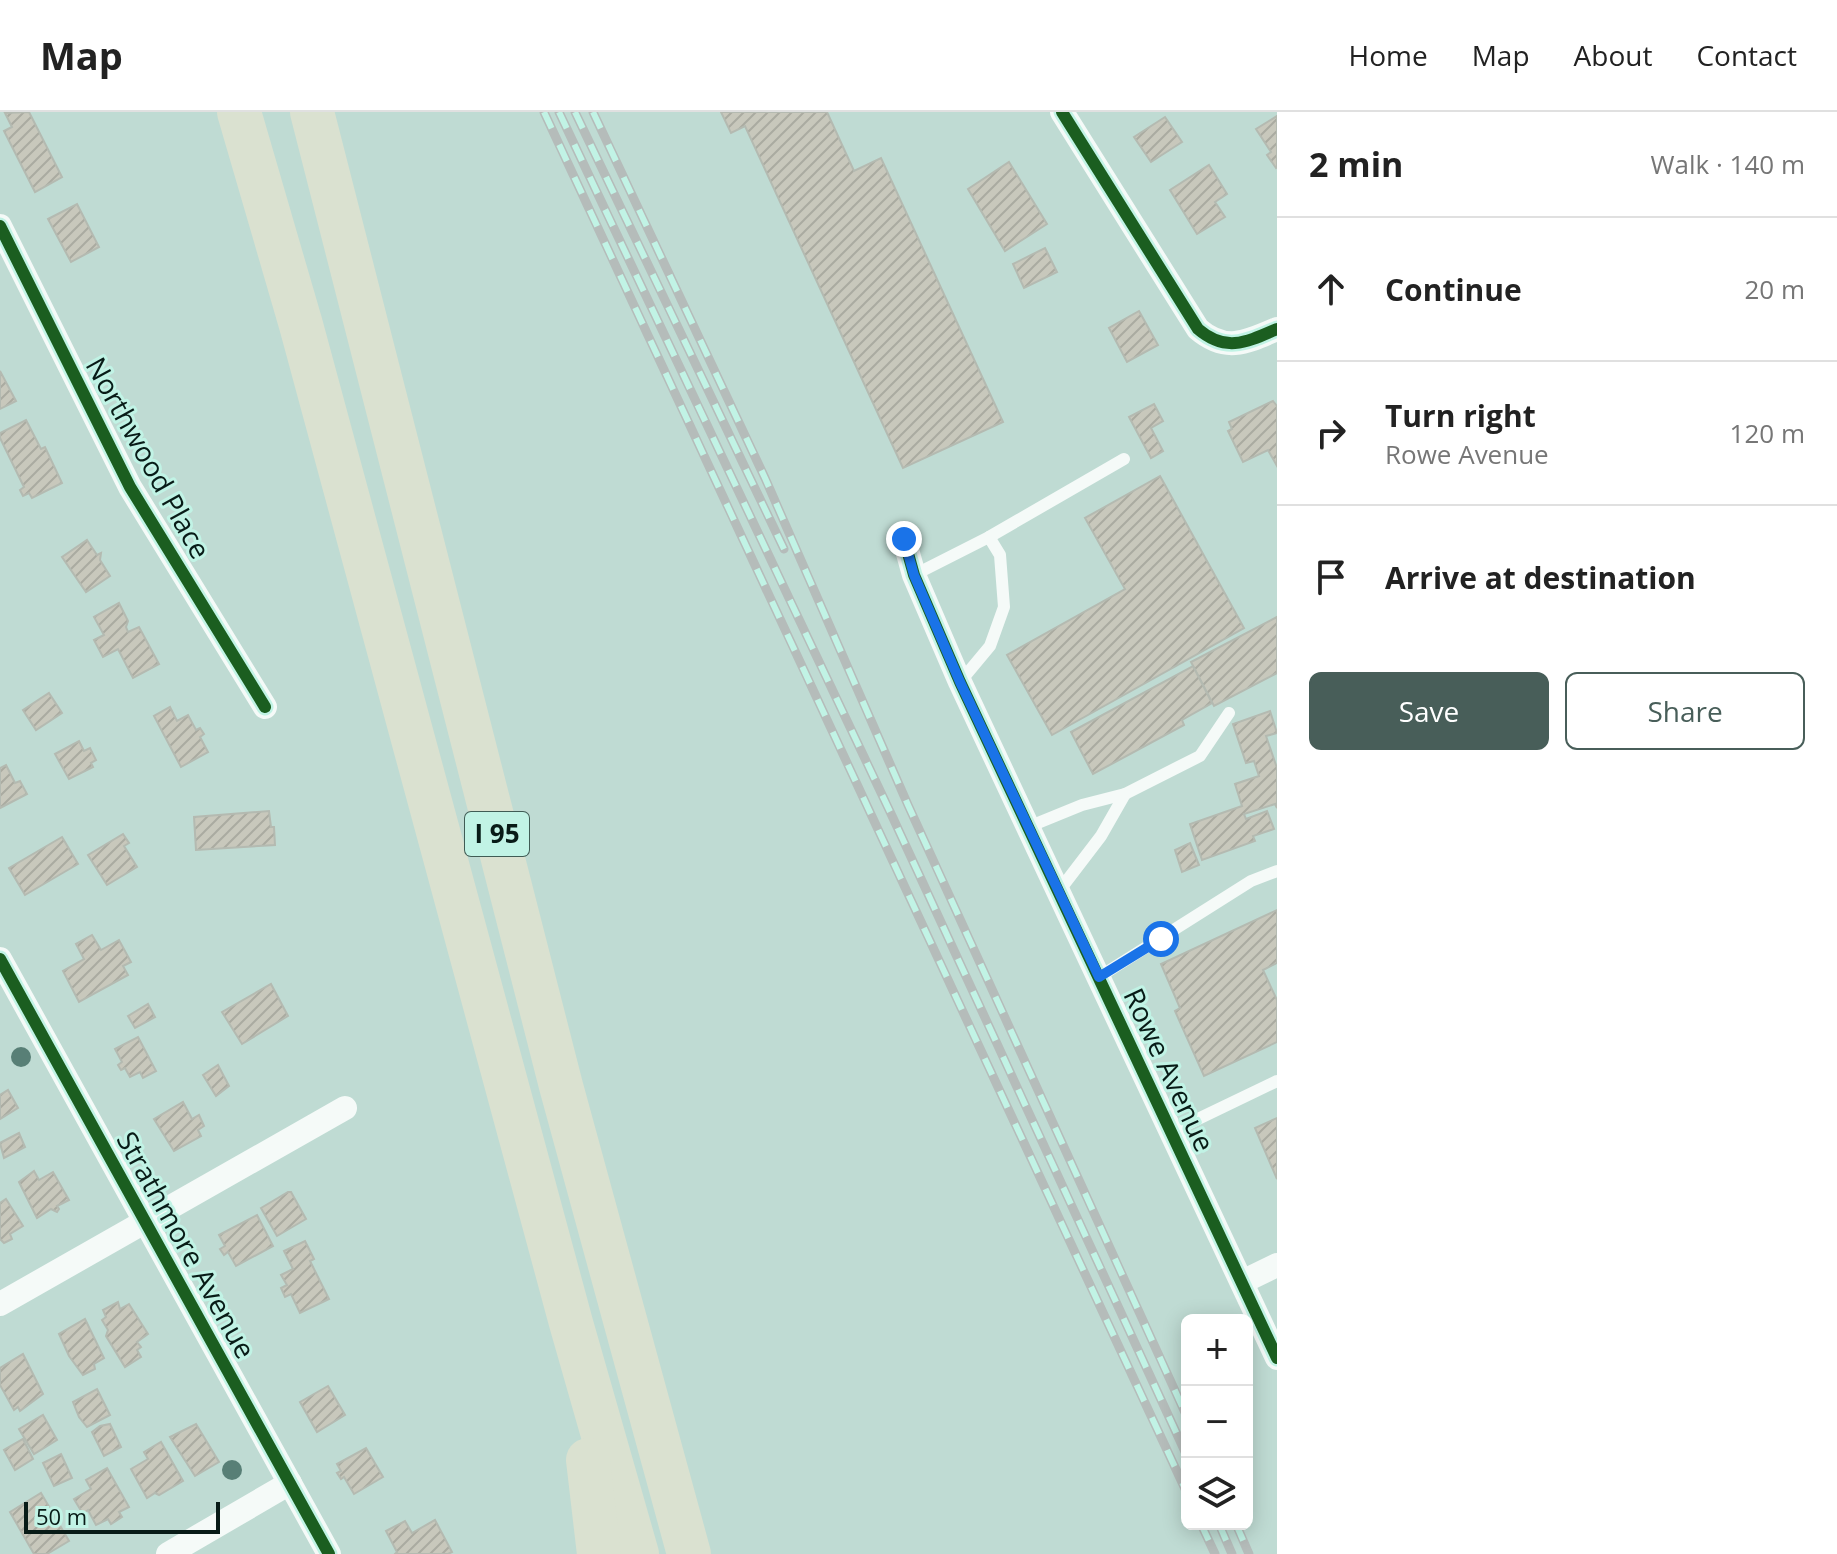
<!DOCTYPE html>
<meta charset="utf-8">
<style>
:root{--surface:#fff;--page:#f6f6f6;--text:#222;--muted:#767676;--line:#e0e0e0;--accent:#485e59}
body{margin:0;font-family:"Open Sans",sans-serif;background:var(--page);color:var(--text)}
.controls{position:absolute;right:24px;bottom:24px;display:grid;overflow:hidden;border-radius:12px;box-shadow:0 4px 20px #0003}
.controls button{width:72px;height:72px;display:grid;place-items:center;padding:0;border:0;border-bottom:2px solid var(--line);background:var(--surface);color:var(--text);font:40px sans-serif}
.scale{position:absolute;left:24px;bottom:20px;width:196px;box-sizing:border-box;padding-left:8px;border:4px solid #081b17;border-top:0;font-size:22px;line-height:28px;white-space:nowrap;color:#081b17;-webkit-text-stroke:6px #c1f3e5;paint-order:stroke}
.stop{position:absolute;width:24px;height:24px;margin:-18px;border:6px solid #1a73e8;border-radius:50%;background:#fff}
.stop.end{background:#1a73e8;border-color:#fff;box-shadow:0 2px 8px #0008}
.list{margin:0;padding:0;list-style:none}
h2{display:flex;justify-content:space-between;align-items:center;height:104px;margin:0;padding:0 32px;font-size:34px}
h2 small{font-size:26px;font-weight:400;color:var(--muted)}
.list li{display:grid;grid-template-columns:52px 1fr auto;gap:24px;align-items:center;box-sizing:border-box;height:144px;padding:0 32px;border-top:2px solid var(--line)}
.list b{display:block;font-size:30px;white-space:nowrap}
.list p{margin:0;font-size:26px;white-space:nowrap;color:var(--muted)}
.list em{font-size:26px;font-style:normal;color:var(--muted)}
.actions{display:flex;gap:16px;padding:24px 32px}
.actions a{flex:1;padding:18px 0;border:2px solid var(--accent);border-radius:12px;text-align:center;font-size:28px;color:var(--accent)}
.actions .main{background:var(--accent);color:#fff}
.icon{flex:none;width:44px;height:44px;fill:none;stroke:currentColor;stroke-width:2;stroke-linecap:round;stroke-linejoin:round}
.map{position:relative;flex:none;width:1277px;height:1442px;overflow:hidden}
header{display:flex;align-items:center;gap:48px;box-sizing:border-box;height:112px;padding:0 40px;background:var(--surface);border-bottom:2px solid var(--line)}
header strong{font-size:38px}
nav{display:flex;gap:44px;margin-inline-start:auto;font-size:28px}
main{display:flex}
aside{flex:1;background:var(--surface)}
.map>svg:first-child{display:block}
.building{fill:url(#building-hatch);stroke:#b4bab1;stroke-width:2}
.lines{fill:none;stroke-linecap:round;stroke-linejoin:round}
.lane{stroke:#f5faf8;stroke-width:12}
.street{stroke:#f5faf8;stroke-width:24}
.highway{stroke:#dae1d0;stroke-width:44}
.rail-casing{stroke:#b5bcba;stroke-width:9}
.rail{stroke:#c1f3e5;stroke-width:6;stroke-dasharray:18;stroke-linecap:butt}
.cycleway-casing{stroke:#c1f3e5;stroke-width:17}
.cycleway{stroke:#1b5e20;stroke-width:12}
.tree{fill:#587f76}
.route{stroke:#1a73e8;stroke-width:10}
.labels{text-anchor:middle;stroke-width:6;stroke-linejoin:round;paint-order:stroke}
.shield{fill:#c1f3e5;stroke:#405c55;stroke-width:2}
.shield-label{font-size:26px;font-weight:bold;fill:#081b17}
.street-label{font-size:28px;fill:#081b17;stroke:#c1f3e5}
</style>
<header>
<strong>Map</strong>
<nav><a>Home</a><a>Map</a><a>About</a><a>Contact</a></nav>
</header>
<main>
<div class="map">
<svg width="1277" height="1442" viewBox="0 0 1277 1442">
<defs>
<pattern id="building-hatch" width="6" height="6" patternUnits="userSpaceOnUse" patternTransform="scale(2)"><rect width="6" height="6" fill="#c8c8bc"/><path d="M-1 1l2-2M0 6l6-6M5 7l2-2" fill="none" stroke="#aaaba1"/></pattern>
</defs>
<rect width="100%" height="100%" fill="#bfdbd3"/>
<g class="building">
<path d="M29,0L62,65L35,80L4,19L12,15L5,1Z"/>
<path d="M721,0H827L854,59L881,46L1003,310L903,356L745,14L731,21Z"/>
<path d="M1277,4V55L1276,56L1267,43L1271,40L1256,17Z"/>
<path d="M1165,5L1182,30L1151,50L1134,25Z"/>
<path d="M1009,50L1047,112L1005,139L968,77Z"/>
<path d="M1209,53L1227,82L1215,90L1225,105L1197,122L1170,78Z"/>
<path d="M77,92L99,135L71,150L48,107Z"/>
<path d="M1045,136L1057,160L1024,176L1013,152Z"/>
<path d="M1139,199L1158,233L1127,250L1109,216Z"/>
<path d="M0,259L16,289L0,297Z"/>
<path d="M1273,289L1277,294V354L1268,338L1243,350L1228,319L1232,317L1229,310Z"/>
<path d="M1154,292L1163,309L1151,316L1163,339L1151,346L1129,305Z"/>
<path d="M26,308L41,337L45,335L62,371L32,386L29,381L23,384L20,378L24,375L0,326V321Z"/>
<path d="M1160,364L1244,516L1052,623L1007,543L1125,477L1085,406Z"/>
<path d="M87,428L97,443L101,441L100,448L110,464L86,480L62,445Z"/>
<path d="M119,491L128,509L126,515L128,520L139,515L159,552L133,566L118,537L103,545L94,528L104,523L94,505Z"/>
<path d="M1277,505V561L1214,594L1191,550Z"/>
<path d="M1193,554L1212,591L1182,608L1184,613L1093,662L1071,620Z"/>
<path d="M49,581L62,601L36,618L23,598Z"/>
<path d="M170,595L177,609L188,603L196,618L200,616L204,622L200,625L208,640L181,655L154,604Z"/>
<path d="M1270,599L1277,621L1266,624L1277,656V696L1275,692L1244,702L1246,707L1267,699L1274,717L1253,724L1255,729L1202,748L1190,712L1242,694L1235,672L1259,664L1254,649L1246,651L1233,612Z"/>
<path d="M79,629L84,639L90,636L96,648L91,651L93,655L69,667L55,642Z"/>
<path d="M6,653L15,671L20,669L27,682L0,696V656Z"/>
<path d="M269,699L271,715H274L275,733L196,738L194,705Z"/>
<path d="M123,722L129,731L124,734L137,755L107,773L88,743Z"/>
<path d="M62,725L78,752L25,783L9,756Z"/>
<path d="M1190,731L1199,753L1182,760L1175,738Z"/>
<path d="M1277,798V851L1263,858L1277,888V930L1204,964L1175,899L1180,896L1161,852Z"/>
<path d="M92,823L101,838L119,828L131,850L123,854L128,863L79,890L63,859L84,847L76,832Z"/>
<path d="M271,872L288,904L242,932L222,900Z"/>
<path d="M148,892L155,905L135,916L128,904Z"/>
<path d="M138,925L156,959L143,966L140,960L130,965L125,956L121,958L118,953L122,950L115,937Z"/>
<path d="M218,953L229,974L216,984L203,963Z"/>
<path d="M8,978L18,996L0,1007V983Z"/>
<path d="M183,990L192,1007L199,1003L204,1014L198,1018L201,1024L174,1039L154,1007Z"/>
<path d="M1277,1006V1067L1255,1016Z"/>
<path d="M19,1021L25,1035L4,1046L0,1031Z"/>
<path d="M34,1059L39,1068L53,1060L69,1088L57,1094L59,1097L57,1100L51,1097L37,1106L19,1070Z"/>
<path d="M288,1080H291L306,1107L277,1124L261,1096Z"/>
<path d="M6,1087L23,1114L10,1122L12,1127L4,1131L0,1127V1091Z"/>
<path d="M257,1103L273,1134L236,1154L228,1140L224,1143L220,1137L225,1134L219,1123Z"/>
<path d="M305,1129L314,1147L310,1149L329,1187L300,1201L291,1182L285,1185L281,1176L287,1173L281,1163L293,1157L284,1139Z"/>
<path d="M118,1190L120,1197L129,1192L148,1222L137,1230L141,1235L137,1238L141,1245L125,1255L106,1224L108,1218L102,1208L106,1205L103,1198Z"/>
<path d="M85,1207L104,1246L94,1252L95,1257L83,1263L69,1244L59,1222Z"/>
<path d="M23,1242L43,1282L20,1299L18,1295L14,1298L0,1273V1256Z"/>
<path d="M328,1274L345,1303L317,1320L300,1290Z"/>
<path d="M97,1277L110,1303L87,1315L79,1305L73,1290Z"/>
<path d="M43,1303L57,1328L34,1342L19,1317Z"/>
<path d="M110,1312L121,1335L104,1344L92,1320L100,1314Z"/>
<path d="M196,1312L219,1350L195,1364L170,1325Z"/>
<path d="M23,1327L33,1347L15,1358L4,1338Z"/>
<path d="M161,1330L183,1369L159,1383L155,1381L147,1386L131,1357L148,1347L144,1340Z"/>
<path d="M366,1336L383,1365L354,1382L344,1365L341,1367L337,1361L341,1359L337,1352Z"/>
<path d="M61,1342L72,1366L54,1374L43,1351Z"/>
<path d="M107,1356L129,1395L119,1400L122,1405L111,1412L108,1407L96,1413L88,1398L83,1402L74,1387L91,1377L86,1368Z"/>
<path d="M41,1381L69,1429L47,1442H34L10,1400Z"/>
<path d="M435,1408L452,1440L448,1442H395L397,1440L386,1419L405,1409L412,1421Z"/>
</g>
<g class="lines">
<g class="lane">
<path d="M914,463L989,425L1124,347"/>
<path d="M960,570L990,534L1004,495L1000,443L989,425"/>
<path d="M1028,715L1082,693L1125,682L1200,644L1229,601"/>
<path d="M1059,779L1101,724L1125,682"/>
<path d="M1099,865L1251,769L1277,759"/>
<path d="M1171,1020L1277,969"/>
</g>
<g class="street">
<path d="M1062,0L1198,217C1226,241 1247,230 1277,217"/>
<path d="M0,114L130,375L265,595"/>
<path d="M904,427L914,463L960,570L1277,1246"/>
<path d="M0,847L329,1442"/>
<path d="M1242,1170L1277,1153"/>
<path d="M0,1192L345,996"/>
<path d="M168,1442L290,1371"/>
</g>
<g class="highway">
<path d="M239,0L301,213L571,1211L637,1442"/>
<path d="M312,0L561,974L689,1442"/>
<path d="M588,1348L599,1442"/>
</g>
<defs>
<g id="rail">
<path d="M544,0L1187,1381"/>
<path d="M559,0L893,706L1187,1344"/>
<path d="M575,0L784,437"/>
<path d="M593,0L765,366L908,693L1187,1305"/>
<path d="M1201,1412L1215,1442"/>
<path d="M1219,1412L1232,1442"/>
<path d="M1236,1412L1249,1442"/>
</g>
</defs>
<use href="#rail" class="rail-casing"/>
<use href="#rail" class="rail"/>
<defs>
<g id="cycleway">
<path d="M1062,0L1198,217C1226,241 1247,230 1277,217"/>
<path d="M0,114L130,375L265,595"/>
<path d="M904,427L914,463L960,570L1277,1246"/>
<path d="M0,847L329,1442"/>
</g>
</defs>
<use href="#cycleway" class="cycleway-casing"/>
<use href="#cycleway" class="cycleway"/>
</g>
<g class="tree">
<circle cx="21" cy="945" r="10"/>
<circle cx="232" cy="1358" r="10"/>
</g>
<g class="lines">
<path class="route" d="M904,427L914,463L960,570L1099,865L1161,827"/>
</g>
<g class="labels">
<rect class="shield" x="465" y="700" width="64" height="44" rx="6"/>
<g class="shield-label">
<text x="497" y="731">I 95</text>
</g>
<g class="street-label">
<text transform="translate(148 346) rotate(61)" y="10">Northwood Place</text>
<text transform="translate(1169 958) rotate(65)" y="10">Rowe Avenue</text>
<text transform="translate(186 1133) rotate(61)" y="10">Strathmore Avenue</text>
</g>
</g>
</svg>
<div class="controls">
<button>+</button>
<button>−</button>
<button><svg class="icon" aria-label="layers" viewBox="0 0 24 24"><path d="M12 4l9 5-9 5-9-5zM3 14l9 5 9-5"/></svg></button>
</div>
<div class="scale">50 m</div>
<div class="stop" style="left:1161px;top:827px"></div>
<div class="stop end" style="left:904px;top:427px"></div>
</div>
<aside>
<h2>2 min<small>Walk · 140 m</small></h2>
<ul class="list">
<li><svg class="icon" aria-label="ahead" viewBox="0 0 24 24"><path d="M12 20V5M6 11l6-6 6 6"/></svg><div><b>Continue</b></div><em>20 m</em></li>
<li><svg class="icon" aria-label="right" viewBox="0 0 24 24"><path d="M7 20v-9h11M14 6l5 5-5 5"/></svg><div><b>Turn right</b><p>Rowe Avenue</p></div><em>120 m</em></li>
<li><svg class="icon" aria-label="arrive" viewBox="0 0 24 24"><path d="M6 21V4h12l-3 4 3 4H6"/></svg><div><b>Arrive at destination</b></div></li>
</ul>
<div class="actions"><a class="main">Save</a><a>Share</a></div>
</aside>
</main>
